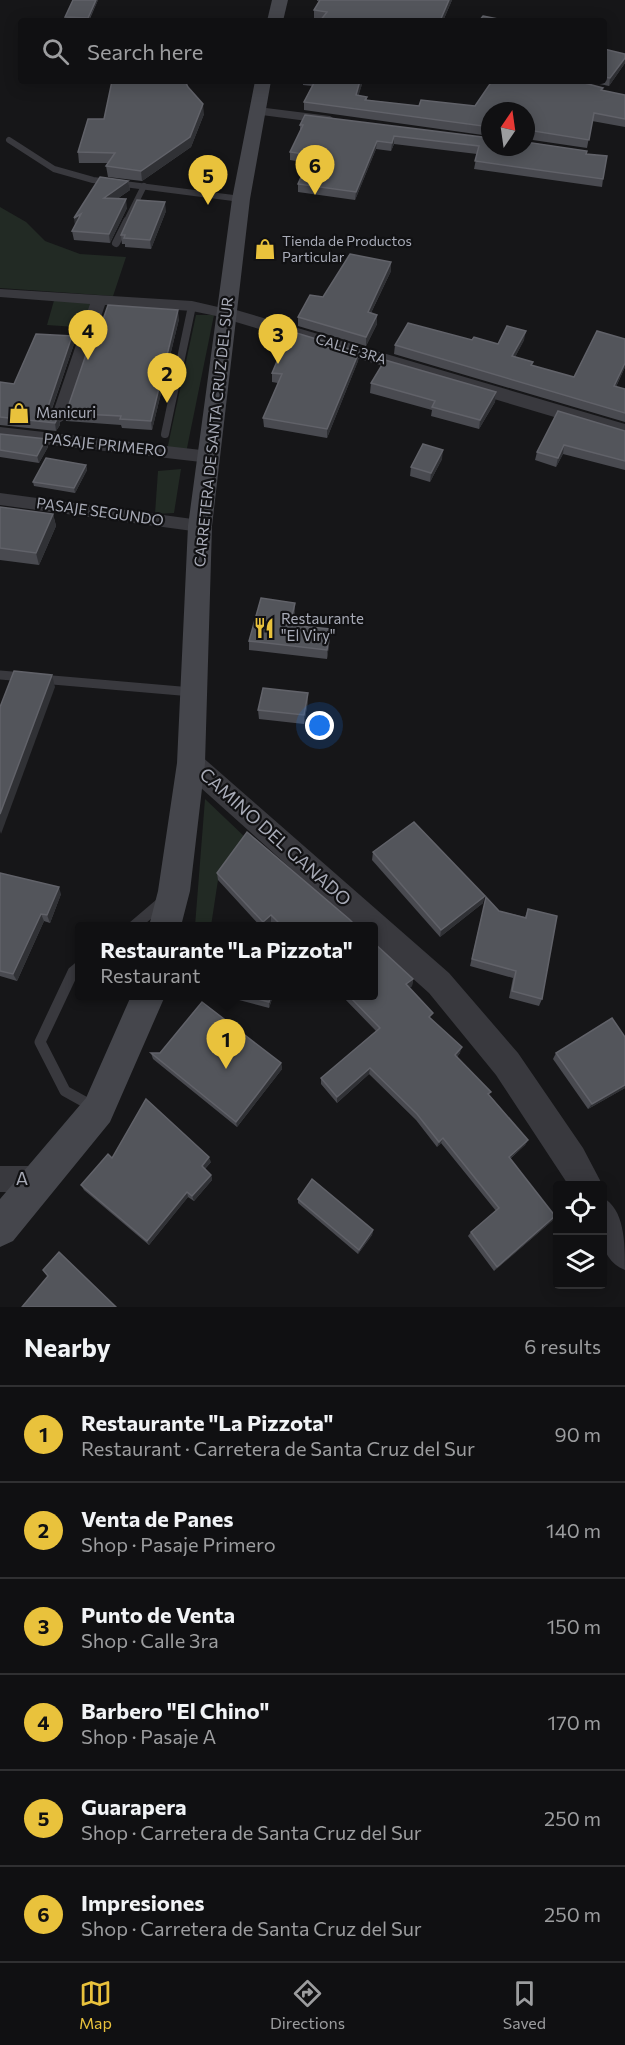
<!DOCTYPE html>
<meta charset="utf-8">
<style>
:root{--surface:#101012;--page:#1e1e20;--text:#f1f3f6;--muted:#9c9d9f;--line:#303032;--accent:#e9c23c}
body{margin:0;font-family:Commissioner,sans-serif;background:var(--page);color:var(--text)}
.controls{position:absolute;right:18px;bottom:18px;display:grid;overflow:hidden;border-radius:6px;box-shadow:0 3px 15px #0003}
.controls button{width:54px;height:54px;display:grid;place-items:center;padding:0;border:0;border-bottom:2px solid var(--line);background:var(--surface);color:var(--text);font:30px sans-serif}
.compass{position:absolute;left:481px;top:102px;width:54px;height:54px;border-radius:50%;background:var(--surface);box-shadow:0 3px 15px #0003;rotate:13deg}
.you{position:absolute;left:320px;top:726px;width:21px;height:21px;margin:-15px;border:4px solid #fff;border-radius:50%;background:#1a73e8;box-shadow:0 0 0 9px #1a73e833}
.badge{display:grid;place-items:center;width:39px;height:39px;border-radius:50%;background:var(--accent);color:#111;font-size:20px;font-weight:700}
.pin{position:absolute;translate:-50% -50px;filter:drop-shadow(0 2px 3px #0008)}
.pin::after{content:'';position:absolute;top:32px;width:21px;height:18px;background:inherit;clip-path:polygon(0 0,100% 0,50% 100%)}
.popup{position:absolute;left:75px;top:922px;width:303px;height:78px;box-sizing:border-box;display:grid;place-content:center;border-radius:6px;background:var(--surface);filter:drop-shadow(0 2px 4px #0005);font-size:20px;white-space:nowrap;color:var(--muted)}
.popup b{font-size:22px;color:var(--text)}
.popup::after{content:'';position:absolute;left:50%;top:100%;margin-left:-12px;border:12px solid transparent;border-top-color:var(--surface)}
.list{margin:0;padding:0;list-style:none}
h2{display:flex;justify-content:space-between;align-items:center;height:78px;margin:0;padding:0 24px;font-size:26px}
h2 small{font-size:20px;font-weight:400;color:var(--muted)}
.list li{display:grid;grid-template-columns:39px 1fr auto;gap:18px;align-items:center;box-sizing:border-box;height:96px;padding:0 24px;border-top:2px solid var(--line)}
.list b{display:block;font-size:22px;white-space:nowrap}
.list p{margin:0;font-size:20px;white-space:nowrap;color:var(--muted)}
.list em{font-size:20px;font-style:normal;color:var(--muted)}
.icon{flex:none;width:33px;height:33px;fill:none;stroke:currentColor;stroke-width:2;stroke-linecap:round;stroke-linejoin:round}
.map{position:relative;flex:none;width:625px;height:1307px;overflow:hidden}
.search{position:absolute;background:var(--surface);box-shadow:0 3px 15px #0003;left:18px;right:18px;top:18px;height:66px;display:flex;align-items:center;gap:15px;box-sizing:border-box;padding:0 21px;border-radius:6px;color:var(--muted);font-size:22px}
.sheet{height:654px;background:var(--surface)}
nav{display:flex;justify-content:space-around;align-items:center;box-sizing:border-box;height:84px;border-top:2px solid var(--line);background:var(--surface);font-size:16px;color:var(--muted)}
nav a{display:grid;justify-items:center;gap:3px}
nav .on{color:var(--accent)}
.map>svg:first-child{display:block}
.green{fill:#222a24}
.lines{fill:none;stroke-linecap:round;stroke-linejoin:round}
.service-far3{stroke:#39393e;stroke-width:6}
.service-far2{stroke:#39393e;stroke-width:8}
.service-far1{stroke:#39393e;stroke-width:9}
.service{stroke:#39393e;stroke-width:11}
.minor{fill:#39393e;fill-rule:evenodd}
.tertiary{fill:#39393e;fill-rule:evenodd}
.secondary{fill:#45464c;fill-rule:evenodd}
.wall{fill:#494a50}
.shaded-wall{fill:#303135}
.building{fill:#53555b;stroke:#616269;stroke-width:1.5}
.labels{text-anchor:middle;stroke-width:4.5;stroke-linejoin:round;paint-order:stroke}
.far-poi-label{font-size:14px;fill:#a8abb7;stroke:#111113;text-anchor:start}
.far-street-label{font-size:14px;fill:#a8abb7;stroke:#111113}
.poi-label{font-size:15px;fill:#a8abb7;stroke:#111113;text-anchor:start}
.street-label{font-size:15px;fill:#a8abb7;stroke:#111113}
.near-street-label{font-size:18px;fill:#a8abb7;stroke:#111113}
</style>
<div class="map">
<svg width="625" height="1307" viewBox="0 0 625 1307">
<rect width="100%" height="100%" fill="#161618"/>
<g class="green">
<path d="M0,207L26,222L45,241L80,254L126,257L113,296L0,288Z"/>
<path d="M55,297L99,300L90,328L47,325Z"/>
<path d="M196,315H214L186,453L167,450Z"/>
<path d="M181,469L174,513L155,514L158,471Z"/>
<path d="M205,799L248,840L218,880L211,926H195Z"/>
</g>
<g class="lines">
<g class="service-far3">
<path d="M9,140L54,169L93,180L241,199"/>
<path d="M126,222L144,186"/>
</g>
<g class="service-far2">
<path d="M116,243L127,221"/>
<path d="M165,434L192,306"/>
</g>
<g class="service-far1">
<path d="M0,675L24,677"/>
<path d="M41,679L192,692"/>
</g>
<g class="service">
<path d="M134,926L161,903"/>
<path d="M79,967L73,972L40,1042L65,1091L92,1106"/>
</g>
<g class="minor">
<path d="M258,107L330,116L336,120L330,124L254,114V108Z"/>
<path d="M0,289L192,301L231,310L234,313L226,318L192,311L105,305L67,418L59,423L51,418L90,304L0,297Z"/>
<path d="M0,427L210,451L218,457L210,463L0,439Z"/>
<path d="M0,493L200,520L206,521L209,526L206,531L200,532L0,505Z"/>
<path d="M0,1166H43L52,1170L56,1179L52,1188L43,1192H0Z"/>
</g>
<g class="tertiary">
<path d="M226,307L625,424V438L219,317L217,313Z"/>
<path d="M191,752L200,755L449,973L518,1053L583,1148L603,1186L602,1188V1186H569L496,1075L429,993L373,943V926H355L182,771L178,763L182,755Z"/>
<path d="M602,1197C625,1209 625,1243 625,1270C595,1258 602,1224 602,1197Z"/>
</g>
<g class="secondary">
<path d="M272,0H288L283,21H267Z"/>
<path d="M255,81H271L250,199L212,526L205,763L190,891L181,926H149L158,891L177,763L188,526L232,199Z"/>
<path d="M131,996H165L110,1122L13,1241L0,1247V1199L86,1098Z"/>
</g>
</g>
<g class="wall">
<path d="M73,0H98L89,21H66L65,17Z"/>
<path d="M317,0H452L443,21H320L321,19L314,18V10L319,1H317Z"/>
<path d="M604,49L625,54V63L609,86L585,81H604Z"/>
<path d="M303,81H363L358,96L367,97V100L419,106H475L603,88L602,90L625,95V127L592,121L587,148L526,139V140V111H490V136L304,110V102L312,86L303,85Z"/>
<path d="M204,114L191,147L142,181L108,177L106,166L108,163H79L78,152L104,119Z"/>
<path d="M300,125L586,154L603,179L602,187L474,169L477,154L394,144L391,151L376,149L355,200L298,192V184L308,163L290,160V152L300,132Z"/>
<path d="M128,181L130,190L117,199L127,208L110,243L74,240L72,231Z"/>
<path d="M166,211L151,249L125,247V244H122L121,235Z"/>
<path d="M391,271L371,313L377,315V324L366,346L298,326V317L323,297Z"/>
<path d="M179,319L152,430L122,428L121,425L66,421L64,413L67,410L97,337Z"/>
<path d="M72,336L74,344L51,412L58,417L60,425L56,431L0,425V382L14,384Z"/>
<path d="M625,339V367L616,387L625,389V422L394,354L395,345L472,340L498,344L524,340L515,357L532,366L574,377Z"/>
<path d="M359,352L358,361L327,438L264,427L263,418L278,383L272,382V373Z"/>
<path d="M371,383L496,392L495,402L479,429L431,416L432,410L370,393Z"/>
<path d="M625,431V470L563,454L556,467L535,460L537,452Z"/>
<path d="M0,434L46,439L48,447L39,463L0,457Z"/>
<path d="M442,459L430,482L410,476L411,467Z"/>
<path d="M86,465L87,470L75,493L34,486L33,482Z"/>
<path d="M0,507L53,514L56,526L39,565L0,560Z"/>
<path d="M295,603V612L292,625L330,638L327,659L249,650V641Z"/>
<path d="M308,701L304,724L259,719L258,710Z"/>
<path d="M373,852L483,903L440,937L372,860Z"/>
<path d="M0,873L61,894L50,923L44,921L17,981L0,976Z"/>
<path d="M217,873L357,927H276L271,922L267,927H261L218,880Z"/>
<path d="M486,897L499,911L525,917L528,909L542,999L539,1006L509,998L513,978L470,966Z"/>
<path d="M413,979L412,986L409,988L431,1020L460,1053L457,1057L528,1140L525,1145L510,1159L555,1216L552,1221L494,1271L468,1236L471,1232L496,1211L441,1143L437,1147L416,1120L369,1074L337,1103L321,1084V1078L376,1031L342,996H349Z"/>
<path d="M224,996H273L269,1008Z"/>
<path d="M625,1037V1088L588,1109L553,1059L556,1053Z"/>
<path d="M151,1053L281,1063L282,1069L237,1127L153,1059Z"/>
<path d="M112,1158L211,1162L205,1169L211,1175L212,1180L194,1201L188,1197L149,1245L84,1190L81,1185Z"/>
<path d="M298,1199L373,1230L372,1235L358,1254L298,1203Z"/>
</g>
<g class="shaded-wall">
<path d="M96,0H98L88,21V18Z"/>
<path d="M449,0H452L443,21H440Z"/>
<path d="M625,58V63L609,86L610,78Z"/>
<path d="M360,81H363L356,104V95Z"/>
<path d="M203,104L204,114L191,147L142,181L141,171Z"/>
<path d="M394,136V144L391,151L392,143Z"/>
<path d="M377,141L376,149L355,200L356,192Z"/>
<path d="M128,181L130,190L105,207L104,198Z"/>
<path d="M126,199L127,208L110,243L109,234Z"/>
<path d="M165,202L166,211L151,249L150,240Z"/>
<path d="M81,214L75,227L74,218Z"/>
<path d="M391,262V271L367,321L368,312Z"/>
<path d="M178,310L179,319L152,430L151,421Z"/>
<path d="M377,315V324L366,346V337Z"/>
<path d="M526,331L524,340L511,365L512,356Z"/>
<path d="M72,336L74,344L49,417L47,410Z"/>
<path d="M359,352L358,361L327,438V429Z"/>
<path d="M625,363V367L612,395L614,386Z"/>
<path d="M496,392L495,402L479,429L480,420Z"/>
<path d="M58,417L60,425L56,431L55,423Z"/>
<path d="M46,439L48,447L39,463L37,456Z"/>
<path d="M564,445L563,454L556,467L558,458Z"/>
<path d="M443,450L442,459L430,482L431,473Z"/>
<path d="M86,465L87,470L75,493L74,488Z"/>
<path d="M53,514L56,526L39,565L36,553Z"/>
<path d="M295,603V612L290,633V625Z"/>
<path d="M330,629V638L327,659V650Z"/>
<path d="M52,675L55,687L1,834L0,831V814Z"/>
<path d="M308,693V701L304,724V715Z"/>
<path d="M59,887L61,894L50,923L47,915Z"/>
<path d="M485,896L483,903L440,937L441,930Z"/>
<path d="M41,914L44,921L17,981L13,974Z"/>
<path d="M271,915V922L267,927H264L263,922Z"/>
<path d="M413,979L412,986L405,991L406,984Z"/>
<path d="M271,996H273L269,1008V1002Z"/>
<path d="M462,1047L460,1053L453,1061L455,1055Z"/>
<path d="M281,1063L282,1069L237,1127L236,1122Z"/>
<path d="M370,1068L369,1074L337,1103V1097Z"/>
<path d="M625,1085V1088L588,1109L592,1104Z"/>
<path d="M443,1138L441,1143L437,1147L439,1142Z"/>
<path d="M528,1140L525,1145L506,1162L509,1157Z"/>
<path d="M209,1157L211,1162L203,1171L202,1166Z"/>
<path d="M211,1175L212,1180L194,1201L192,1196Z"/>
<path d="M187,1192L188,1197L149,1245L147,1241Z"/>
<path d="M555,1216L552,1221L494,1271L497,1267Z"/>
<path d="M373,1230L372,1235L358,1254L359,1250Z"/>
</g>
<g class="building">
<path d="M73,0H96L88,18L65,17Z"/>
<path d="M320,0H449L440,21H320L327,12L314,10Z"/>
<path d="M483,16L508,21H479Z"/>
<path d="M604,49L625,54V58L610,78L604,77Z"/>
<path d="M112,81H185L188,87L203,104L190,137L141,171L106,166L115,153L78,152L88,119H104Z"/>
<path d="M315,81H360L356,95L367,97L365,100L419,106L421,100L475,106L492,81H577L603,88L601,90L625,95V119L594,113L589,140L528,130L526,134V111H490V127L304,102Z"/>
<path d="M305,115L490,138V147H526V142L587,151L586,154L607,156L603,179L475,161L479,146L394,136L392,143L377,141L356,192L298,184L311,155L290,152L303,125H300Z"/>
<path d="M100,177L128,181L104,198L126,199L109,234L72,231L81,214L74,218Z"/>
<path d="M137,200L165,202L150,240L124,238L125,235H121Z"/>
<path d="M350,254L391,262L368,312L377,315L366,337L298,317L310,295L323,297Z"/>
<path d="M108,305L178,310L151,421L120,419L121,416L64,413L67,410L92,337H97Z"/>
<path d="M408,323L472,340L474,337L498,344L507,326L526,331L512,356L533,362L531,365L574,377L597,331L625,339V363L614,386L625,389V413L395,345Z"/>
<path d="M290,331L359,352L327,429L263,418L282,374L272,373Z"/>
<path d="M36,334L72,336L47,410L58,417L55,423L0,417V382L14,384Z"/>
<path d="M385,360L496,392L480,420L432,407L435,401L371,383Z"/>
<path d="M558,411L625,431V461L564,445L558,458L537,452Z"/>
<path d="M0,434L46,439L37,456L0,450Z"/>
<path d="M423,444L443,450L431,473L411,467Z"/>
<path d="M46,458L86,465L74,488L33,482Z"/>
<path d="M0,507L53,514L36,553L0,548Z"/>
<path d="M261,598L295,603L290,625L330,629L327,650L249,641Z"/>
<path d="M14,671L52,675L0,814V707Z"/>
<path d="M263,688L308,693L304,715L258,710Z"/>
<path d="M414,822L485,896L441,930L373,852Z"/>
<path d="M247,832L349,919L357,927H283L271,915L263,922L217,873Z"/>
<path d="M0,873L59,887L47,915L41,914L13,974L0,971Z"/>
<path d="M486,897L499,911L526,918L528,909L557,916L542,999L512,991L516,971L472,959Z"/>
<path d="M373,942L413,979L406,984L433,1013L429,1017L462,1047L455,1055L491,1092L488,1094L528,1140L509,1157L555,1216L497,1267L471,1232L499,1208L443,1138L439,1142L417,1114L370,1068L337,1097L321,1078L380,1028L349,996H373Z"/>
<path d="M247,996H271L269,1002Z"/>
<path d="M202,1002L281,1063L236,1122L151,1053H160Z"/>
<path d="M612,1018L625,1037V1085L592,1104L556,1053Z"/>
<path d="M146,1099L209,1157L202,1166L211,1175L192,1196L187,1192L147,1241L81,1185L108,1154L112,1158Z"/>
<path d="M312,1179L373,1230L359,1250L298,1199Z"/>
<path d="M59,1252L116,1307H22L48,1276L43,1270Z"/>
</g>
<defs>
<symbol id="shop-bare" viewBox="-9 -9 18 18"><path d="M-5-2.5h2.3a2.7 3.5 0 0 1 5.4 0H5L5.5 6h-11ZM-1.5-2.5h3a1.5 2.3 0 0 0-3 0Z" fill="#e9c23c" stroke="#111113" stroke-width="2.5" paint-order="stroke"/></symbol>
<symbol id="restaurant-bare" viewBox="-9 -9 18 18"><path d="M-5-6h1v4h1v-4h1v4h1v-4h1v5L-1.5 .5V6h-2V.5L-5-1ZM5-6V6H3V1.5H1.5Q1.5-4 5-6Z" fill="#e9c23c" stroke="#111113" stroke-width="2.5" paint-order="stroke"/></symbol>
</defs>
<g fill-rule="evenodd">
<use href="#shop-bare" x="250" y="234" width="30" height="30"/>
<use href="#shop-bare" x="4" y="398" width="30" height="30"/>
<use href="#restaurant-bare" x="249" y="613" width="30" height="30"/>
</g>
<g class="labels">
<g class="far-poi-label">
<text x="282" y="246">Tienda de Productos<tspan x="282" dy="16">Particular</tspan></text>
</g>
<g class="far-street-label">
<text transform="translate(351 349) rotate(17)" y="5">CALLE 3RA</text>
</g>
<g class="poi-label">
<text x="36" y="418">Manicuri</text>
<text x="281" y="624">Restaurante<tspan x="281" dy="17">"El Viry"</tspan></text>
</g>
<g class="street-label">
<text transform="translate(214 432) rotate(-84)" y="5">CARRETERA DE SANTA CRUZ DEL SUR</text>
<text transform="translate(105 445) rotate(6)" y="5">PASAJE PRIMERO</text>
<text transform="translate(100 512) rotate(8)" y="5">PASAJE SEGUNDO</text>
</g>
<g class="near-street-label">
<text transform="translate(275 837) rotate(42)" y="6">CAMINO DEL GANADO</text>
<text x="22" y="1185">A</text>
</g>
</g>
</svg>
<div class="controls">
<button><svg class="icon" aria-label="locate" viewBox="0 0 24 24"><circle cx="12" cy="12" r="6"/><path d="M12 2v4M12 18v4M2 12h4M18 12h4"/></svg></button>
<button><svg class="icon" aria-label="layers" viewBox="0 0 24 24"><path d="M12 4l9 5-9 5-9-5zM3 14l9 5 9-5"/></svg></button>
</div>
<svg class="compass" viewBox="-18 -18 36 36"><path d="M0-13l5 13h-10z" fill="#e53935"/><path d="M0 13l5-13h-10z" fill="#9c9d9f"/></svg>
<div class="you"></div>
<div class="pin badge" style="left:226px;top:1069px">1</div>
<div class="popup"><b>Restaurante &quot;La Pizzota&quot;</b>Restaurant</div>
<div class="pin badge" style="left:167px;top:403px">2</div>
<div class="pin badge" style="left:278px;top:364px">3</div>
<div class="pin badge" style="left:88px;top:360px">4</div>
<div class="pin badge" style="left:208px;top:205px">5</div>
<div class="pin badge" style="left:315px;top:195px">6</div>
<div class="search"><svg class="icon" aria-label="search" viewBox="0 0 24 24"><circle cx="10" cy="10" r="6"/><path d="M15 15l6 6"/></svg>Search here</div>
</div>
<section class="sheet">
<h2>Nearby<small>6 results</small></h2>
<ul class="list">
<li><span class="badge">1</span><div><b>Restaurante &quot;La Pizzota&quot;</b><p>Restaurant · Carretera de Santa Cruz del Sur</p></div><em>90 m</em></li>
<li><span class="badge">2</span><div><b>Venta de Panes</b><p>Shop · Pasaje Primero</p></div><em>140 m</em></li>
<li><span class="badge">3</span><div><b>Punto de Venta</b><p>Shop · Calle 3ra</p></div><em>150 m</em></li>
<li><span class="badge">4</span><div><b>Barbero &quot;El Chino&quot;</b><p>Shop · Pasaje A</p></div><em>170 m</em></li>
<li><span class="badge">5</span><div><b>Guarapera</b><p>Shop · Carretera de Santa Cruz del Sur</p></div><em>250 m</em></li>
<li><span class="badge">6</span><div><b>Impresiones</b><p>Shop · Carretera de Santa Cruz del Sur</p></div><em>250 m</em></li>
</ul>
</section>
<nav>
<a class="on"><svg class="icon" aria-label="map" viewBox="0 0 24 24"><path d="M3 6l6-2 6 2 6-2v14l-6 2-6-2-6 2zM9 4v14M15 6v14"/></svg>Map</a>
<a><svg class="icon" aria-label="directions" viewBox="0 0 24 24"><path d="M12 3l9 9-9 9-9-9zM9 14v-3h6M13 9l2 2-2 2"/></svg>Directions</a>
<a><svg class="icon" aria-label="saved" viewBox="0 0 24 24"><path d="M7 4h10v16l-5-4-5 4z"/></svg>Saved</a>
</nav>
